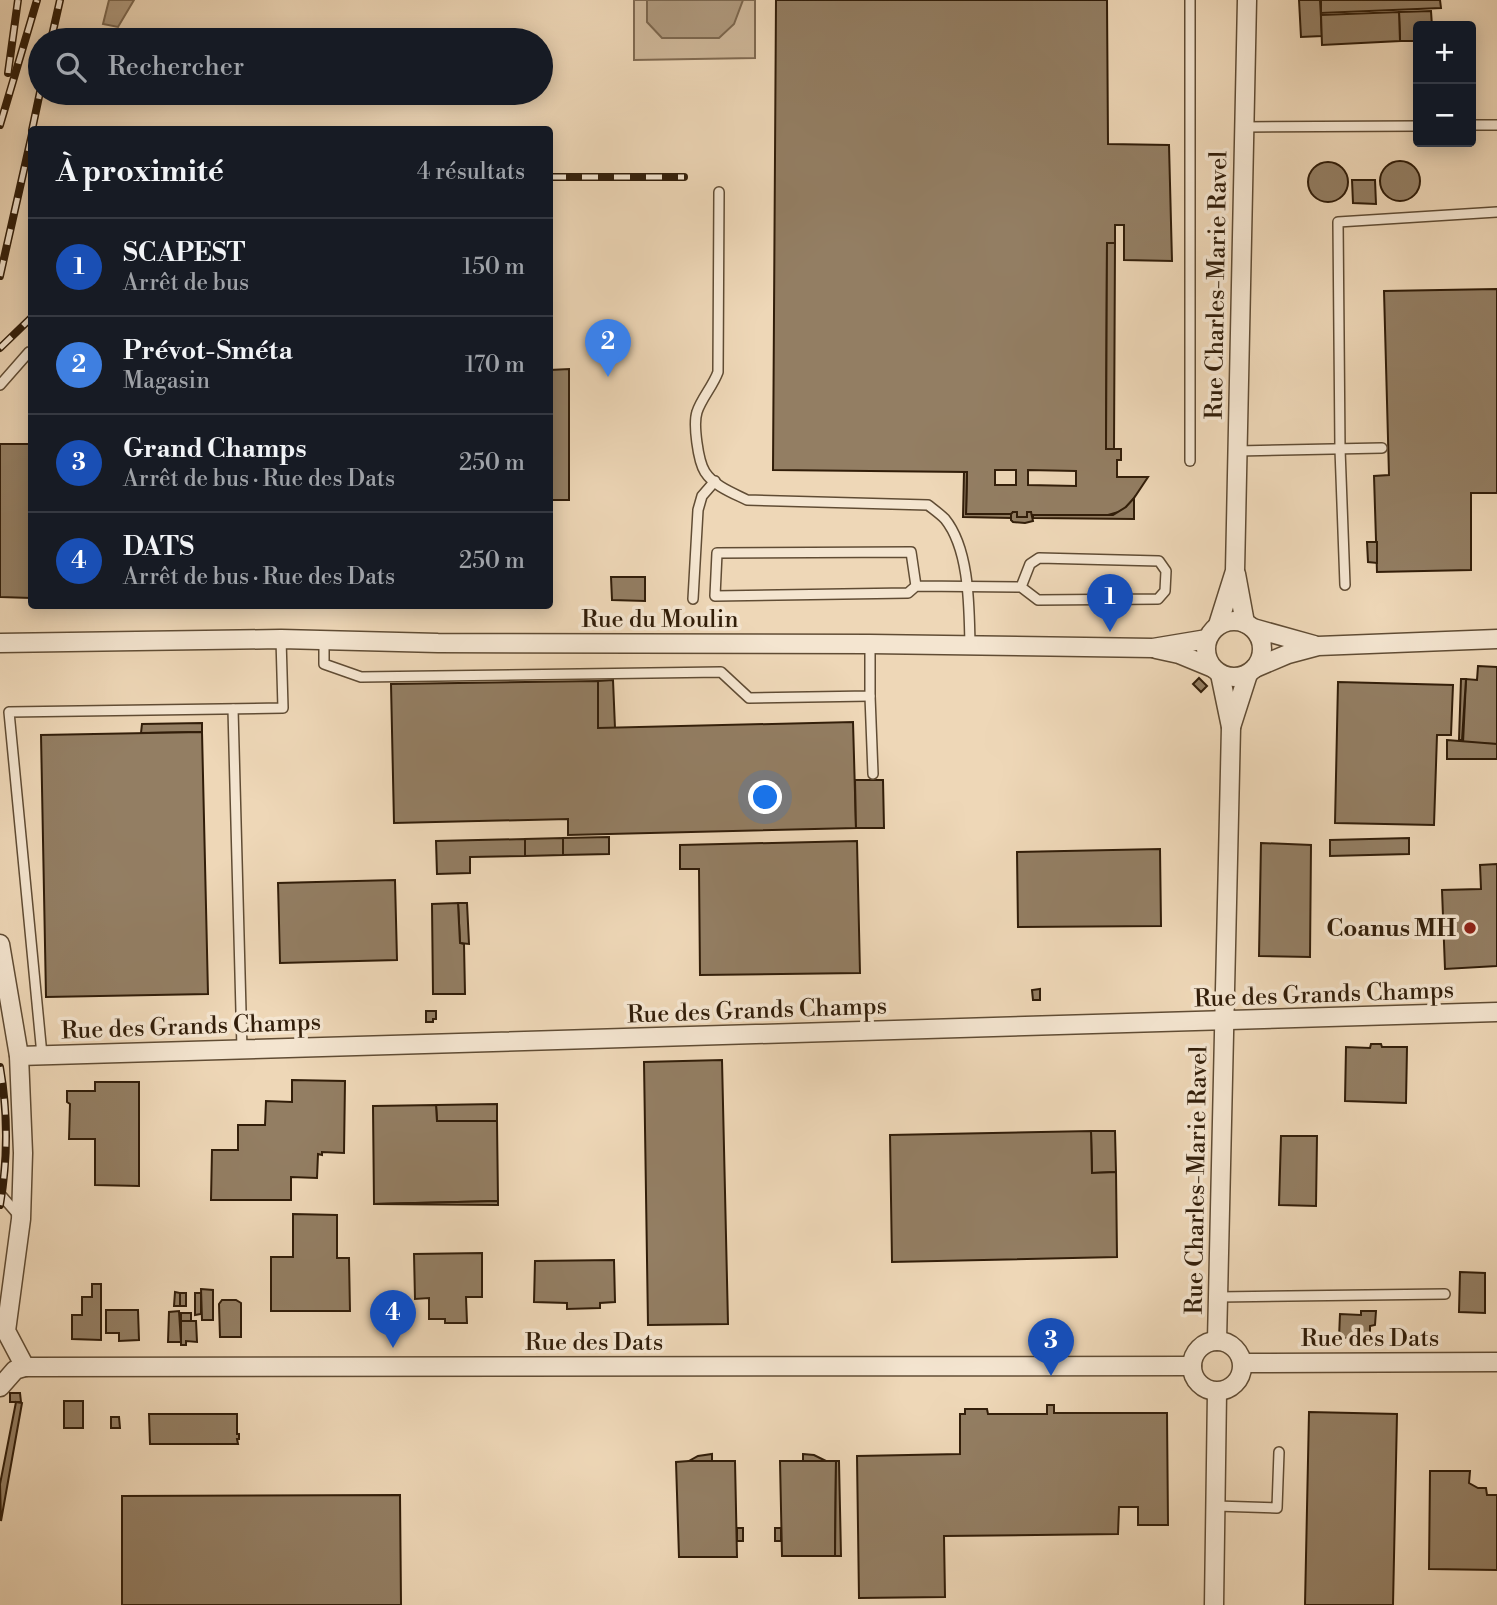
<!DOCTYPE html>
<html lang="fr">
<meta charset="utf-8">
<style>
:root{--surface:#171b24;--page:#20242c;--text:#f1f3f6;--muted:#9ea1a6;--line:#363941;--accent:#c59692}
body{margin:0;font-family:"Libre Bodoni",serif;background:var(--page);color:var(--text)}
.controls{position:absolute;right:21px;top:21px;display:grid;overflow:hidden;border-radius:7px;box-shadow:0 4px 18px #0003}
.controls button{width:63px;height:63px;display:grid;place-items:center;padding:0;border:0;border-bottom:2px solid var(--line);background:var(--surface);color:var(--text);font:35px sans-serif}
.you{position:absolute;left:766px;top:798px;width:24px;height:24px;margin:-18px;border:5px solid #fff;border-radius:50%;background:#1a73e8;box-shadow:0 0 0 10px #1a73e833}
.badge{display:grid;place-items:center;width:46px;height:46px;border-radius:50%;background:var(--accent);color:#fff;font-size:23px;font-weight:700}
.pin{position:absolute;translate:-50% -58px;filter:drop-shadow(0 2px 4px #0008)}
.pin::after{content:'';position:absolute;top:37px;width:24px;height:21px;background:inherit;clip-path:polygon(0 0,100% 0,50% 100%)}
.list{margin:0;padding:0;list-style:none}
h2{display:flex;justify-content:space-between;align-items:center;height:91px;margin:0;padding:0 28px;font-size:30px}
h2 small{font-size:23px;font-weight:400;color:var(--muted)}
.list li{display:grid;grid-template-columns:46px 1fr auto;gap:21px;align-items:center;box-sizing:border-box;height:98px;padding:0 28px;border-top:2px solid var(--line)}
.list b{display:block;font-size:26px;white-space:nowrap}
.list p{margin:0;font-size:23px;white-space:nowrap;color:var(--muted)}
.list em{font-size:23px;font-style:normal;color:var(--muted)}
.icon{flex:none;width:38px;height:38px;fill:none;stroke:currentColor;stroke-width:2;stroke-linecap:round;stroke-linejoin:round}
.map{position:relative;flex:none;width:1497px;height:1605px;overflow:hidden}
.search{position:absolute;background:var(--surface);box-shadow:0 4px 18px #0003;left:28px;top:28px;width:525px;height:77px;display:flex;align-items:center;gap:18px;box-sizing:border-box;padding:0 24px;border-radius:38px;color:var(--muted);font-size:26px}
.panel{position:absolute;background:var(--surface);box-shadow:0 4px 18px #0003;left:28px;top:126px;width:525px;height:483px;border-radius:7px}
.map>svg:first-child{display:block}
.green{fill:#ceb799;stroke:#806a51;stroke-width:2}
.water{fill:#ae987c;stroke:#7c674e;stroke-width:2}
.building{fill:#937e63;stroke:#311d09;stroke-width:2;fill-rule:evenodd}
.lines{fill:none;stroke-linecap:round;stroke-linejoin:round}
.lane-casing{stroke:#604c34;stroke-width:12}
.street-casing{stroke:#604c34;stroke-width:21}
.lane{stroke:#f4e5d0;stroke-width:9}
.street{stroke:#f4e5d0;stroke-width:18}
.rail-casing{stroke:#311d09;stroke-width:8}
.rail{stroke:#f4e5d0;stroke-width:5;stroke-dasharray:16;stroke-linecap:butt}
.poi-dot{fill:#8f2418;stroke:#f4e5d0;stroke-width:2.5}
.labels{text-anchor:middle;stroke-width:7;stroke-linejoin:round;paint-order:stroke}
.street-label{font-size:24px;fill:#311d09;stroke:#f4e5d0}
.poi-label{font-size:24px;font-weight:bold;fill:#311d09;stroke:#f4e5d0;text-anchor:end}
</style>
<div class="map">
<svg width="1497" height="1605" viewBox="0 0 1497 1605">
<rect width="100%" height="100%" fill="#eed7b7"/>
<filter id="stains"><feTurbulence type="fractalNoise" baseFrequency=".00286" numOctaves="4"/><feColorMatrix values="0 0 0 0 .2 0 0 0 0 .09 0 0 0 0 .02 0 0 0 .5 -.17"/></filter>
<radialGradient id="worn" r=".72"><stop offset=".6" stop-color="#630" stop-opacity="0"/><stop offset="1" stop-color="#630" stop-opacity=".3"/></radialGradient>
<path class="green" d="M634,0H755V58L634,60Z"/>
<g class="water">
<path d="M109,0H134L118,27L103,24Z"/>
<path d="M647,0H743L734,24L719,38H662L647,22Z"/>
</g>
<g class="building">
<path d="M776,0H1107L1108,144L1169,145L1172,261L1124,260V225H1115V243H1107L1106,449H1121V460H1117V477H1148L1132,501L1122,511L1108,515H1031V512H1027V517H1017V512H1013V514H966L967,472L773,470ZM995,470H1016V485H995ZM1028,470L1076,471V486L1028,485Z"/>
<path d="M1299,0H1320L1322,36L1301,37Z"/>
<path d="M1321,0H1440L1441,8L1321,13Z"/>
<path d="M1431,11L1432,26H1418V41H1400L1399,12Z"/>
<path d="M1399,12L1400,41L1322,45L1321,15Z"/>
<circle cx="1400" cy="181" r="20"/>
<circle cx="1328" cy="182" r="20"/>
<path d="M1352,180H1375L1376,204L1353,203Z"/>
<path d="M1107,243H1115L1114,449H1106Z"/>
<path d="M1497,289V493H1471V570L1377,572L1374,476L1389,475L1384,291Z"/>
<path d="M569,369V500H550V370Z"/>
<path d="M0,444H32L31,598L0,597Z"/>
<path d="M964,472H967L966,514H1011V518L963,517Z"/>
<path d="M1134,498V519L1033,518V515H1113L1126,507Z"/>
<path d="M1013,512H1017V517H1027V512H1031L1033,521L1025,523L1013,522L1011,520V514Z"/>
<path d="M1367,542H1377V563L1368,562Z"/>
<path d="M611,577H645V601L612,600Z"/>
<path d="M1478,666L1497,667V744L1463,743L1466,679L1477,680Z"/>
<path d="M1199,678L1207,686L1201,692L1193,684Z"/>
<path d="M1461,679H1466L1462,740H1459Z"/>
<path d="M613,680L615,728H598V681Z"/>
<path d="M598,681V728L853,722L856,828L568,835V819L394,823L391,684Z"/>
<path d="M1338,682L1453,685L1451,735H1437L1434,825L1335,823Z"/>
<path d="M202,723V732L141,733L142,724Z"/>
<path d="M202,732L208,994L46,997L41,735Z"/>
<path d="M1447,740L1497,744V759H1447Z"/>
<path d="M855,780H883L884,828H856Z"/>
<path d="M609,837V854L563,855V838Z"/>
<path d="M563,838V855L525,856V839Z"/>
<path d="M1409,838V854L1330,856V840Z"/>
<path d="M525,839V856L470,857V873L437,874L436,841Z"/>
<path d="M857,841L860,973L700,975L699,869H680V845Z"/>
<path d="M1261,843L1311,845L1310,957L1259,956Z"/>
<path d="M1160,849L1161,926L1018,927L1017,852Z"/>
<path d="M1497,864V966L1445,969L1442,890L1481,889L1480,865Z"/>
<path d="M395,880L397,960L280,963L278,883Z"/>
<path d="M458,903H467L469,944L460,943Z"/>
<path d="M458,903L460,943L464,944L465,994H433L432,904Z"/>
<path d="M1040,989V1000H1033L1032,990Z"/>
<path d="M426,1011H436V1019H433V1022H426Z"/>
<path d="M1371,1044H1381L1382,1047H1407L1406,1103L1345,1101L1346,1047L1370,1048Z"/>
<path d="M722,1060L728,1324L648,1325L644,1062Z"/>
<path d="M292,1080L345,1081L344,1153L322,1152V1155L318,1154L317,1178L291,1177V1200H211L212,1150H238V1125H265L266,1101L292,1102Z"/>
<path d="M95,1082H139V1186L95,1185V1139H69L70,1104L67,1102V1091H95Z"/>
<path d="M497,1104V1121H437L436,1105Z"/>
<path d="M436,1105L437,1121H497L498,1201L374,1204L373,1106Z"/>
<path d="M1091,1131H1115L1116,1172L1092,1173Z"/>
<path d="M1091,1131L1092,1173L1116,1172L1117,1257L892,1262L890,1135Z"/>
<path d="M1281,1136H1317L1316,1206L1279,1205Z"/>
<path d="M498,1201V1205L374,1204Z"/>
<path d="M293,1214L337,1215V1258H349L350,1311H271V1257H293Z"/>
<path d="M482,1253V1297H466L467,1323H445V1319H429V1298L415,1299L414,1254Z"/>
<path d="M614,1260L615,1302L600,1303V1308L567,1309V1303L534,1302L535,1261Z"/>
<path d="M1460,1272L1485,1273V1313L1459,1312Z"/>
<path d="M92,1284H101V1340L72,1339V1315H82V1297H92Z"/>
<path d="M201,1289L213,1290V1320H202Z"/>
<path d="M175,1292L180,1293V1306H174Z"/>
<rect x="180" y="1293" width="6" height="13"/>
<path d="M195,1293H201V1314L195,1315Z"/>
<path d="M222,1300H236L241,1303V1337H220L219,1304Z"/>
<path d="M106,1310H138L139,1340L119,1341V1333H106Z"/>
<path d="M179,1311L181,1342H168L169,1312Z"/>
<path d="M1361,1311H1376L1375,1325L1370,1326V1342H1361V1338H1339L1340,1314L1361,1315Z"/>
<rect x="181" y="1313" width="10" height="8"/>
<path d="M181,1321H196L197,1342L186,1341V1345H181Z"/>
<path d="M10,1393H20L21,1402H10Z"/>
<rect x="64" y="1401" width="19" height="27"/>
<path d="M16,1402L22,1403L1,1521L0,1484Z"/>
<path d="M1047,1405H1054V1413H1167L1168,1525H1138V1507H1119L1118,1534L944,1536L945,1597L859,1598L857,1456L960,1454V1414H965V1409H987L988,1414H1047Z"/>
<path d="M1309,1412L1397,1414L1393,1605H1305Z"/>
<path d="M149,1414H237V1434H239V1439H237L238,1444H150Z"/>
<path d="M111,1417H119L120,1428H111Z"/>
<path d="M712,1454V1461H689L698,1456Z"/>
<path d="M803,1454L814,1455L826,1461H803Z"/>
<path d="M689,1461H735L737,1557H679L676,1462Z"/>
<path d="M780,1461H836L835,1556H782Z"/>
<path d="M836,1461H839L841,1556H835Z"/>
<path d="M1430,1471H1470L1469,1483L1478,1488H1486L1487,1495H1497V1570L1429,1569Z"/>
<path d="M400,1495L401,1605H122V1496Z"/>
<rect x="737" y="1528" width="6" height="13"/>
<rect x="775" y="1528" width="6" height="13"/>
</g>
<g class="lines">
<defs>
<g id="lane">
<path d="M1471,125H1497"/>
<path d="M1244,127L1418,126"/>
<path d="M719,192L718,372C713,386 701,399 697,412C693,424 698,461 705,472C714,486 733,493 747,500L928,505C933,509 940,514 945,519C970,550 969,608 970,645"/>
<path d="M0,385L29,352"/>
<path d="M1237,451L1382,448"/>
<path d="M1190,461V0"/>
<path d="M1345,585L1340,449L1338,222L1497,212"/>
<path d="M916,586L911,552L717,553L715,596L908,593L916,586L1021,587L1038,600L1158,599L1165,591L1166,571L1159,561L1039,558L1030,564L1021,587"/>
<path d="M693,599L698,510L702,496L715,481"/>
<path d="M324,640V664L361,677L721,672L749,698L870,696V644"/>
<path d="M870,696L873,774"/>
<path d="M233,709L242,1049"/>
<path d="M42,1055L9,712L283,708L281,639"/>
<path d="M0,1194L20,1217"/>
<path d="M1218,1297L1445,1294"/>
<path d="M1216,1506L1277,1508L1279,1452"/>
</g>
<g id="street">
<path d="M1236,574L1245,623"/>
<circle cx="1234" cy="649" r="28"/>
<path d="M1218,625L1235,571L1247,0"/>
<path d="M1253,628L1314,645"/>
<path d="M0,643L281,639L438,643L870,644L1153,648L1207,639"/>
<path d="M1156,649L1179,654L1213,668"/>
<path d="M1255,668L1288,654L1318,646L1497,639"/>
<path d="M1231,727L1248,674"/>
<path d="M0,944L19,1056L23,1153L21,1219L6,1331L25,1367"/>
<path d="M19,1056L1497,1012"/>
<circle cx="1217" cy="1366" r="25"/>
<path d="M1217,1341L1231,727L1220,674"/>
<path d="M1243,1363L1497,1362"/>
<path d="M0,1387L15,1370L25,1367L1192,1366"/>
<path d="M1214,1605L1217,1392"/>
</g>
</defs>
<use href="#lane" class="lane-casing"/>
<use href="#street" class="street-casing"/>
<use href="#lane" class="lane"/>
<use href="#street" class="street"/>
<defs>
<g id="rail">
<path d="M51,40L60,0"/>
<path d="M8,73L18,0"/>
<path d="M0,125L37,0"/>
<path d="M32,130L40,92"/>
<path d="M550,177H684"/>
<path d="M0,276L32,134"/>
<path d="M0,348L32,317"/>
<path d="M0,1067C8,1113 8,1159 0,1205"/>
</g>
</defs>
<use href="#rail" class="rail-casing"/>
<use href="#rail" class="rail"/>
</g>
<circle class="poi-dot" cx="1470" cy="928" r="7"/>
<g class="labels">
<g class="street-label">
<text transform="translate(1216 285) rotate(-89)" y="8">Rue Charles-Marie Ravel</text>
<text x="660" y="627">Rue du Moulin</text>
<text transform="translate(1324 994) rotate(-2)" y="8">Rue des Grands Champs</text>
<text transform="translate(757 1010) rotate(-2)" y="8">Rue des Grands Champs</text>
<text transform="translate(191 1026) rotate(-2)" y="8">Rue des Grands Champs</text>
<text transform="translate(1196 1180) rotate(-89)" y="8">Rue Charles-Marie Ravel</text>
<text x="1370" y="1346">Rue des Dats</text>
<text x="594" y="1350">Rue des Dats</text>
</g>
<g class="poi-label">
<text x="1456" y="936">Coanus MH</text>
</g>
</g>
<rect width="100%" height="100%" filter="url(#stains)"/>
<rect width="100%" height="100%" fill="url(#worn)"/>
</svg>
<div class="controls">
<button>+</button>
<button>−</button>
</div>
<div class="you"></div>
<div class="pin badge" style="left:1110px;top:632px;background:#1a4fb4">1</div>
<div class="pin badge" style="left:608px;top:377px;background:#3f7fe0">2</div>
<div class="pin badge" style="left:1051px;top:1376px;background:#1a4fb4">3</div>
<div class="pin badge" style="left:393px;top:1348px;background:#1a4fb4">4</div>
<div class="search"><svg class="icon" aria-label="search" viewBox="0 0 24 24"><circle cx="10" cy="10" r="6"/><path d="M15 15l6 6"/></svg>Rechercher</div>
<section class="panel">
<h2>À proximité<small>4 résultats</small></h2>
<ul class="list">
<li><span class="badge" style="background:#1a4fb4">1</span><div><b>SCAPEST</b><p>Arrêt de bus</p></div><em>150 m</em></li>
<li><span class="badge" style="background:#3f7fe0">2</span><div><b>Prévot-Sméta</b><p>Magasin</p></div><em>170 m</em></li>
<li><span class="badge" style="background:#1a4fb4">3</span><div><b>Grand Champs</b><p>Arrêt de bus · Rue des Dats</p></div><em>250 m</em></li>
<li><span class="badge" style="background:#1a4fb4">4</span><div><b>DATS</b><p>Arrêt de bus · Rue des Dats</p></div><em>250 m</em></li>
</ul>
</section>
</div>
